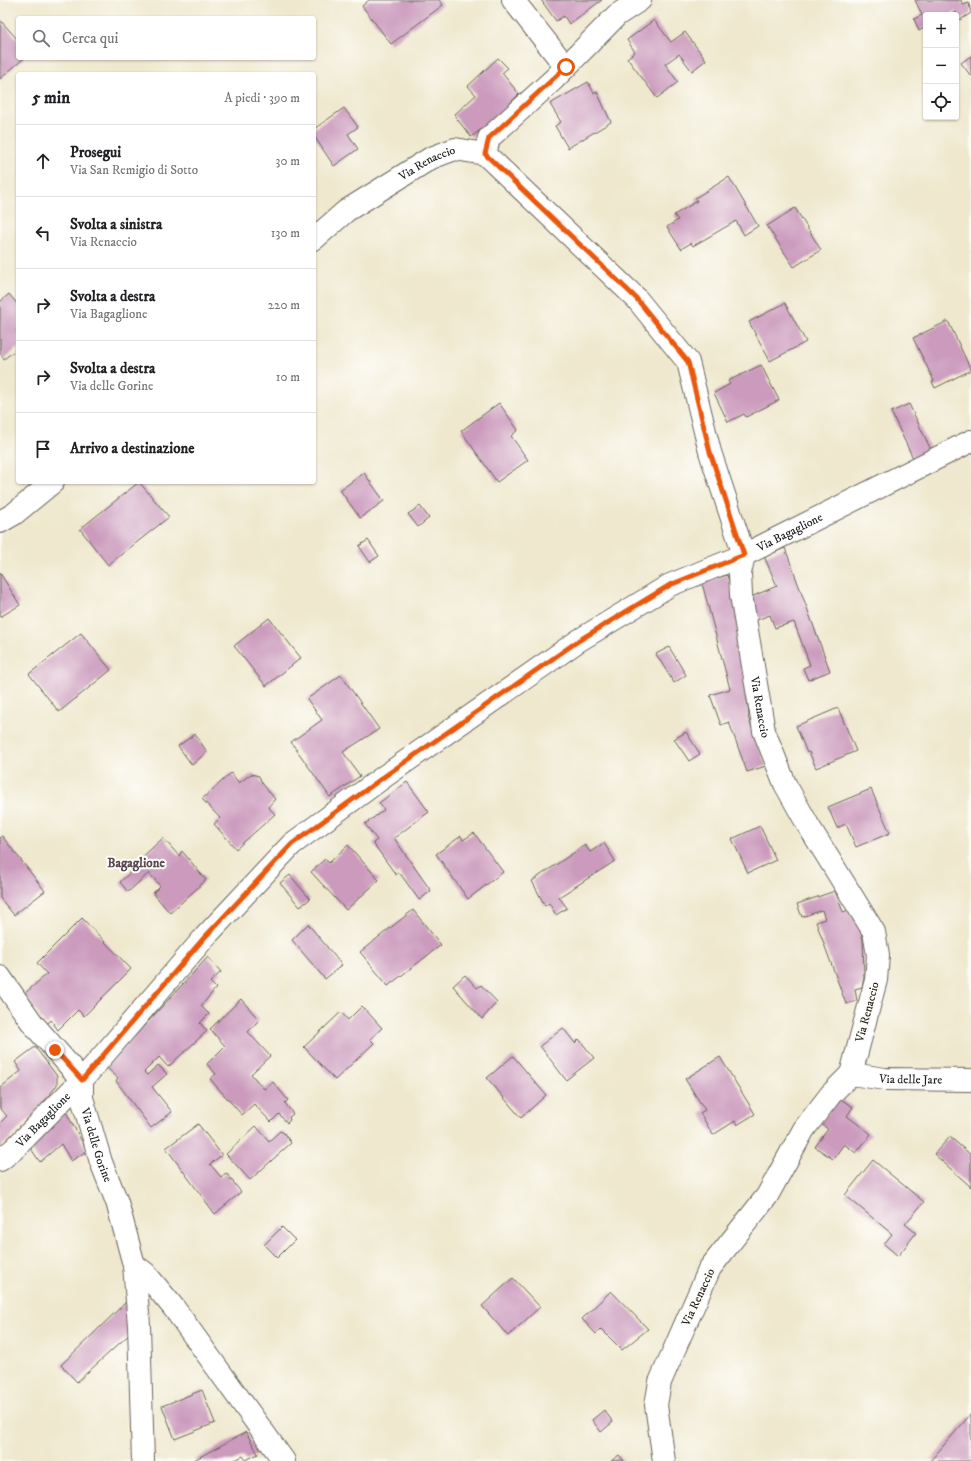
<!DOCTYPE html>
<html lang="it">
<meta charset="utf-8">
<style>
:root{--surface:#fff;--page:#f2f2f2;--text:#202124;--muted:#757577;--line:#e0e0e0}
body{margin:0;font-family:"IM FELL DW Pica",serif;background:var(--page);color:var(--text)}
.controls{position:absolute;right:12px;top:12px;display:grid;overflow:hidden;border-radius:4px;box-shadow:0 1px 3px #0004}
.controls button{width:36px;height:36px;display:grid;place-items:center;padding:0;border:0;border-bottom:1px solid var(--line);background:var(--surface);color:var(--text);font:20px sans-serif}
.stop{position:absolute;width:12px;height:12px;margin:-9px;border:3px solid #ea580c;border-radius:50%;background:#fff}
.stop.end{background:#ea580c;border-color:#fff;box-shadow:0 1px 4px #0008}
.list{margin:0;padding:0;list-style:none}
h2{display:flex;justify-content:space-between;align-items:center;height:52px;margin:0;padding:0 16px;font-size:17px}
h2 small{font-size:13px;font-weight:400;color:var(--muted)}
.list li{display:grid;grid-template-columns:26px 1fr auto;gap:12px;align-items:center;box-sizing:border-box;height:72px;padding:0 16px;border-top:1px solid var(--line)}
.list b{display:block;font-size:15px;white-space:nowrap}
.list p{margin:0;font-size:13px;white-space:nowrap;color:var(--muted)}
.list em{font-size:13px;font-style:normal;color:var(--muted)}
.icon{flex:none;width:22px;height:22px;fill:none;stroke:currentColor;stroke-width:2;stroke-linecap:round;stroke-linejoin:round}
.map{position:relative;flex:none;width:971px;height:1461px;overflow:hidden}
.search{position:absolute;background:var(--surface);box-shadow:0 1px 3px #0004;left:16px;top:16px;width:300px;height:44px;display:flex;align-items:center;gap:10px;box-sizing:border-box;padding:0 14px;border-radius:4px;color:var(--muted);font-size:15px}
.panel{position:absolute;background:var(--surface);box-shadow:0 1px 3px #0004;left:16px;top:72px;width:300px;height:412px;border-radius:4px}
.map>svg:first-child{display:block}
.building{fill:#cb9abd}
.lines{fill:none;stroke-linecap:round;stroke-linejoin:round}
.minor-casing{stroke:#66635a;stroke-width:24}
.minor{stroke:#fff;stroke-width:22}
.route{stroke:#ea580c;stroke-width:5}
.labels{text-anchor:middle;stroke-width:4;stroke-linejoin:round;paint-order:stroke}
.street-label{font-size:12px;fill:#1c1c1c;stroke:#fdfcf7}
.neighbourhood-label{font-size:13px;font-weight:bold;fill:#594854;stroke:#fdfcf7}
</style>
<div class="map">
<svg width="971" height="1461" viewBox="0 0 971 1461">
<rect width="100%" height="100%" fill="#fdfcf7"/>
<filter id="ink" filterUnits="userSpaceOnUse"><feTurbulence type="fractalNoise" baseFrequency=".025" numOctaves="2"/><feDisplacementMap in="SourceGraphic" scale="8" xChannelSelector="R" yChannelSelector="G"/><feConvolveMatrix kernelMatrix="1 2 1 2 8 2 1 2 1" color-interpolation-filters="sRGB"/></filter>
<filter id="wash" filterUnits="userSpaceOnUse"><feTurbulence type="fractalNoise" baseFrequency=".012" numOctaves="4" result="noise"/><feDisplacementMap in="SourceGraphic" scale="16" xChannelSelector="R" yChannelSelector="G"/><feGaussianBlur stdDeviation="0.9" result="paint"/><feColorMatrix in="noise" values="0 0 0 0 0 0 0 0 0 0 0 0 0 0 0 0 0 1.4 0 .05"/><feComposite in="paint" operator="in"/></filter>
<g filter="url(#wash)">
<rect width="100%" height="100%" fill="#efe8ce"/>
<g id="blocks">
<g class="building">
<path d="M369,0H439L443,5L391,44L362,6Z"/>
<path d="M541,0H602L569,24L564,16L556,21Z"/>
<path d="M915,0H961L963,5L969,3L971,13L960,20L956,12L950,15H926V27L919,31L914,19L922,15Z"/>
<path d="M0,20L18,40V58H24L0,79Z"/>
<path d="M654,20L671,42L685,32L706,60L692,71L679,54L665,64L678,82L657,98L627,58L635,52L627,40Z"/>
<path d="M971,56V76L961,63Z"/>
<path d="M498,58L508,68L502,73L519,94L495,119L471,137L454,115L476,95L468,86Z"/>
<path d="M588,82L594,93L597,92L611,122L568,148L555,126L561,122L550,104Z"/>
<path d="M344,108L358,127L348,134L358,149L334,166L314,136V129Z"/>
<path d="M729,177L758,226L744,235L736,221L693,246L691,243L681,249L667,227L678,220L674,215L697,201L695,198Z"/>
<path d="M795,208L821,250L794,267L767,226Z"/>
<path d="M9,294L18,305V348L4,359L0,353V302Z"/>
<path d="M785,303L806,342L770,361L749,322Z"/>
<path d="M948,321L971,370L935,388L932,382L934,381L913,338Z"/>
<path d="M761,365L779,400L746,417L744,414L728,422L714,393L730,384L728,381Z"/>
<path d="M499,403L518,430L511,436L528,460L497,482L461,431Z"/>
<path d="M909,404L931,450L913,458L891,412Z"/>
<path d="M364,473L384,501L360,518L340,490Z"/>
<path d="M139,482L169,517L108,565L80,529Z"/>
<path d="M420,506L429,518L418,527L408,514Z"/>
<path d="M368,540L379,556L370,562L359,546Z"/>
<path d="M785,548L830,671L808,680L803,668L810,665L794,622L775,628L770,615L754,621L746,599L777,586L764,556Z"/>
<path d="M0,573L20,605L0,617Z"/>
<path d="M727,575L737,608L749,716L748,717L766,766L747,772L729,722L721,725L710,695L730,689L702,583Z"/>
<path d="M269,618L301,658L266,686L234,646Z"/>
<path d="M81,633L111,670L59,712L29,674Z"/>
<path d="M669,647L686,675L674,683L656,654Z"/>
<path d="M341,675L379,729L343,752L360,776L330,797L291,742L322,720L307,699Z"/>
<path d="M838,708L856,751L816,768L809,752L807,753L796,726Z"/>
<path d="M686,732L700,754L689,761L674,739Z"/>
<path d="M195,734L207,752L192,765L178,746Z"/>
<path d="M231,773L239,783L251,774L259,776L262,783L275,799L268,807L275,814L236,849L214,824L220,818L202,799Z"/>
<path d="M407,782L429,812L394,838L431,891L419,900L399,872L396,875L373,843L377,840L365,824L384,810L379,803Z"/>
<path d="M871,789L890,833L856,847L846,824L837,828L828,807Z"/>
<path d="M760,826L776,860L748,873L732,839Z"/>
<path d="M474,833L503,872L468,899L436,854L461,836L463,840Z"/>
<path d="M2,836L45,891L14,915L0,898V838Z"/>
<path d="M163,838L179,856L182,851L206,880L170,913L153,893L160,886L149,873L128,892L120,882L141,862L139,860Z"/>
<path d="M604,843L615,861L559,897L567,908L556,915L549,903L545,906L532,881L585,845L590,852Z"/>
<path d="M348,845L379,880L346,910L311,872L325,859L329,863Z"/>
<path d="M290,875L310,899L300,907L280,883Z"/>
<path d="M835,891L843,912L852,909L863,939L864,978L862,987L855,989L857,1001L846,1004L816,922L825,919L822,910L802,917L797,904Z"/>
<path d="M413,910L441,945L388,986L360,952Z"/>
<path d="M82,918L131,969L84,1016L78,1010L58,1030L51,1020L46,1025L24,994L47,974L37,963Z"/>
<path d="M308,924L342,965L325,979L292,940Z"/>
<path d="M208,957L221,972L210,982L216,988L201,1006L209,1014L200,1023L207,1031L168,1067L159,1057L144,1072L147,1075L158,1065L167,1074L152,1087L172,1112L151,1128L116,1081L118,1078L106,1067Z"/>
<path d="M465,975L477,988L481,985L497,1002L482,1019L453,986Z"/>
<path d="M241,999L259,1020L248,1032L270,1056L251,1074L264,1089L273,1082L288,1100L285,1103L293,1114L289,1117L290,1120L287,1123L279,1114L271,1122L254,1104L242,1115L210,1079L216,1074L207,1064L225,1046L210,1029Z"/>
<path d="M362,1006L382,1028L370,1039L374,1043L335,1080L304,1047L341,1012L348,1020Z"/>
<path d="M563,1028L575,1043L579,1039L594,1058L566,1080L540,1046Z"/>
<path d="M35,1047L57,1076V1085L35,1113L0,1148V1123L7,1116L0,1108V1088L21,1071L15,1062Z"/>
<path d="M513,1056L546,1095L521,1118L487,1078Z"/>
<path d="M720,1057L755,1114L737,1125L735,1121L713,1135L700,1113L705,1110L685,1079Z"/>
<path d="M839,1098L853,1107L847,1116L871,1134L856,1153L844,1144L833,1159L815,1147L828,1129L820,1123Z"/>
<path d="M66,1112L87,1151L71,1161L61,1144L40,1162L29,1146Z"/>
<path d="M198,1124L222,1155L210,1164L221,1177L226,1173L241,1192L215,1214L166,1148Z"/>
<path d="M256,1126L269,1141L280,1131L284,1133L291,1143L250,1180L226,1154Z"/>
<path d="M950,1137L971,1155V1187L934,1154Z"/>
<path d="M873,1160L924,1202L905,1224L916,1233L898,1256L884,1244L892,1234L845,1195Z"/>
<path d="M282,1227L295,1240L277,1258L264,1245Z"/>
<path d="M513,1278L540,1307L508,1336L482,1306Z"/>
<path d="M611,1291L648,1329L622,1350L601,1329L596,1334L582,1319Z"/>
<path d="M127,1301L133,1331L77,1382L61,1365Z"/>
<path d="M202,1390L215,1423L175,1439L162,1406Z"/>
<path d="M604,1410L613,1422L601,1432L592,1420Z"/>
<path d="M971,1414V1461H930Z"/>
<path d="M246,1432L258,1454L246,1460L243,1456L233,1461H195L194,1460Z"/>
<path d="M619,1455L624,1461H611Z"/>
</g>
</g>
</g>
<g filter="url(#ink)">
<use href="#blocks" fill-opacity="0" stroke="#66635a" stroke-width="1"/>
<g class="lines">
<defs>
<g id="minor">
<path d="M513,0L566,67"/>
<path d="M485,154L489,138L553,80L617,15L640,0"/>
<path id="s1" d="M314,239L346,211L431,158L455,149L485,154L636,298L688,362L710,452L744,555L740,573L741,595L764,731L785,784L808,825L874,932L878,955L876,980L851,1074L831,1094L804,1129L767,1196L710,1268L660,1382L656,1405L664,1461"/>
<path d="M0,522L14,514L53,482"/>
<path id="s2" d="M0,977L33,1024L82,1080V1098L101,1162L117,1202L134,1265L139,1325L143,1461"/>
<path id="s3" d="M851,1074L885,1079L971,1080"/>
<path id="s4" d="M0,1160L14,1149L82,1080L204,938L292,844L385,776L578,641L670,585L744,555L971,441"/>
<path d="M134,1265L145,1273L174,1308L284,1461"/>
</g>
</defs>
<use href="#minor" class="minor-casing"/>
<use href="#minor" class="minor"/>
</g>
</g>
<g class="lines" filter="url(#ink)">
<path class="route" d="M55,1050L82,1080L204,938L292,844L385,776L578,641L670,585L744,555L710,452L688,362L636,298L485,154L489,138L566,67"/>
</g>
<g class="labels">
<g class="street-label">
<text dy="4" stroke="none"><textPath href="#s1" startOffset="137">Via Renaccio</textPath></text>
<text dy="4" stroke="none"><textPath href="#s4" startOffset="1020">Via Bagaglione</textPath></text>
<text dy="4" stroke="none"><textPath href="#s1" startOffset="845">Via Renaccio</textPath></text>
<text transform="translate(867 1012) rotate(-75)" y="4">Via Renaccio</text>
<text dy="4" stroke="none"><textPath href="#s3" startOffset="60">Via delle Jare</textPath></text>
<text dy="4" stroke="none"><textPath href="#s4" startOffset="59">Via Bagaglione</textPath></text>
<text dy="4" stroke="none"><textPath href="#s2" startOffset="199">Via delle Gorine</textPath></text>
<text transform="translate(698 1297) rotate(-65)" y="4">Via Renaccio</text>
</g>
<g class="neighbourhood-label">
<text x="136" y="867">Bagaglione</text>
</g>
</g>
</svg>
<div class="controls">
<button>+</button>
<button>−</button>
<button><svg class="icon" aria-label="locate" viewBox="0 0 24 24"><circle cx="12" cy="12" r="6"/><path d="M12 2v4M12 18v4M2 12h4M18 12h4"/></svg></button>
</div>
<div class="stop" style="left:566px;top:67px"></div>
<div class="stop end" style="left:55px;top:1050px"></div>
<div class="search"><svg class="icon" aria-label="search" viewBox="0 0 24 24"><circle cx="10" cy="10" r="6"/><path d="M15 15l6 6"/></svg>Cerca qui</div>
<section class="panel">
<h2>5 min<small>A piedi · 390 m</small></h2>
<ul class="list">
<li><svg class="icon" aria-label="ahead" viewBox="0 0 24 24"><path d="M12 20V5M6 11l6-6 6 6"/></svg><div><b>Prosegui</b><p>Via San Remigio di Sotto</p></div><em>30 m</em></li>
<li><svg class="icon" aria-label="left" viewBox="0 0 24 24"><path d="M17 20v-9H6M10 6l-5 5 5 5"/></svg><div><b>Svolta a sinistra</b><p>Via Renaccio</p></div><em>130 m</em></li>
<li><svg class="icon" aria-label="right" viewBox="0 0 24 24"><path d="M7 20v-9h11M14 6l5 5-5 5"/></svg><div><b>Svolta a destra</b><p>Via Bagaglione</p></div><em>220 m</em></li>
<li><svg class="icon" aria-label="right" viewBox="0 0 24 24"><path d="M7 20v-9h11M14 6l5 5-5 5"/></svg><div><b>Svolta a destra</b><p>Via delle Gorine</p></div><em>10 m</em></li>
<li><svg class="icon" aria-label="arrive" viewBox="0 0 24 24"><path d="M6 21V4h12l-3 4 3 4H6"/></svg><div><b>Arrivo a destinazione</b></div></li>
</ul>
</section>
</div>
